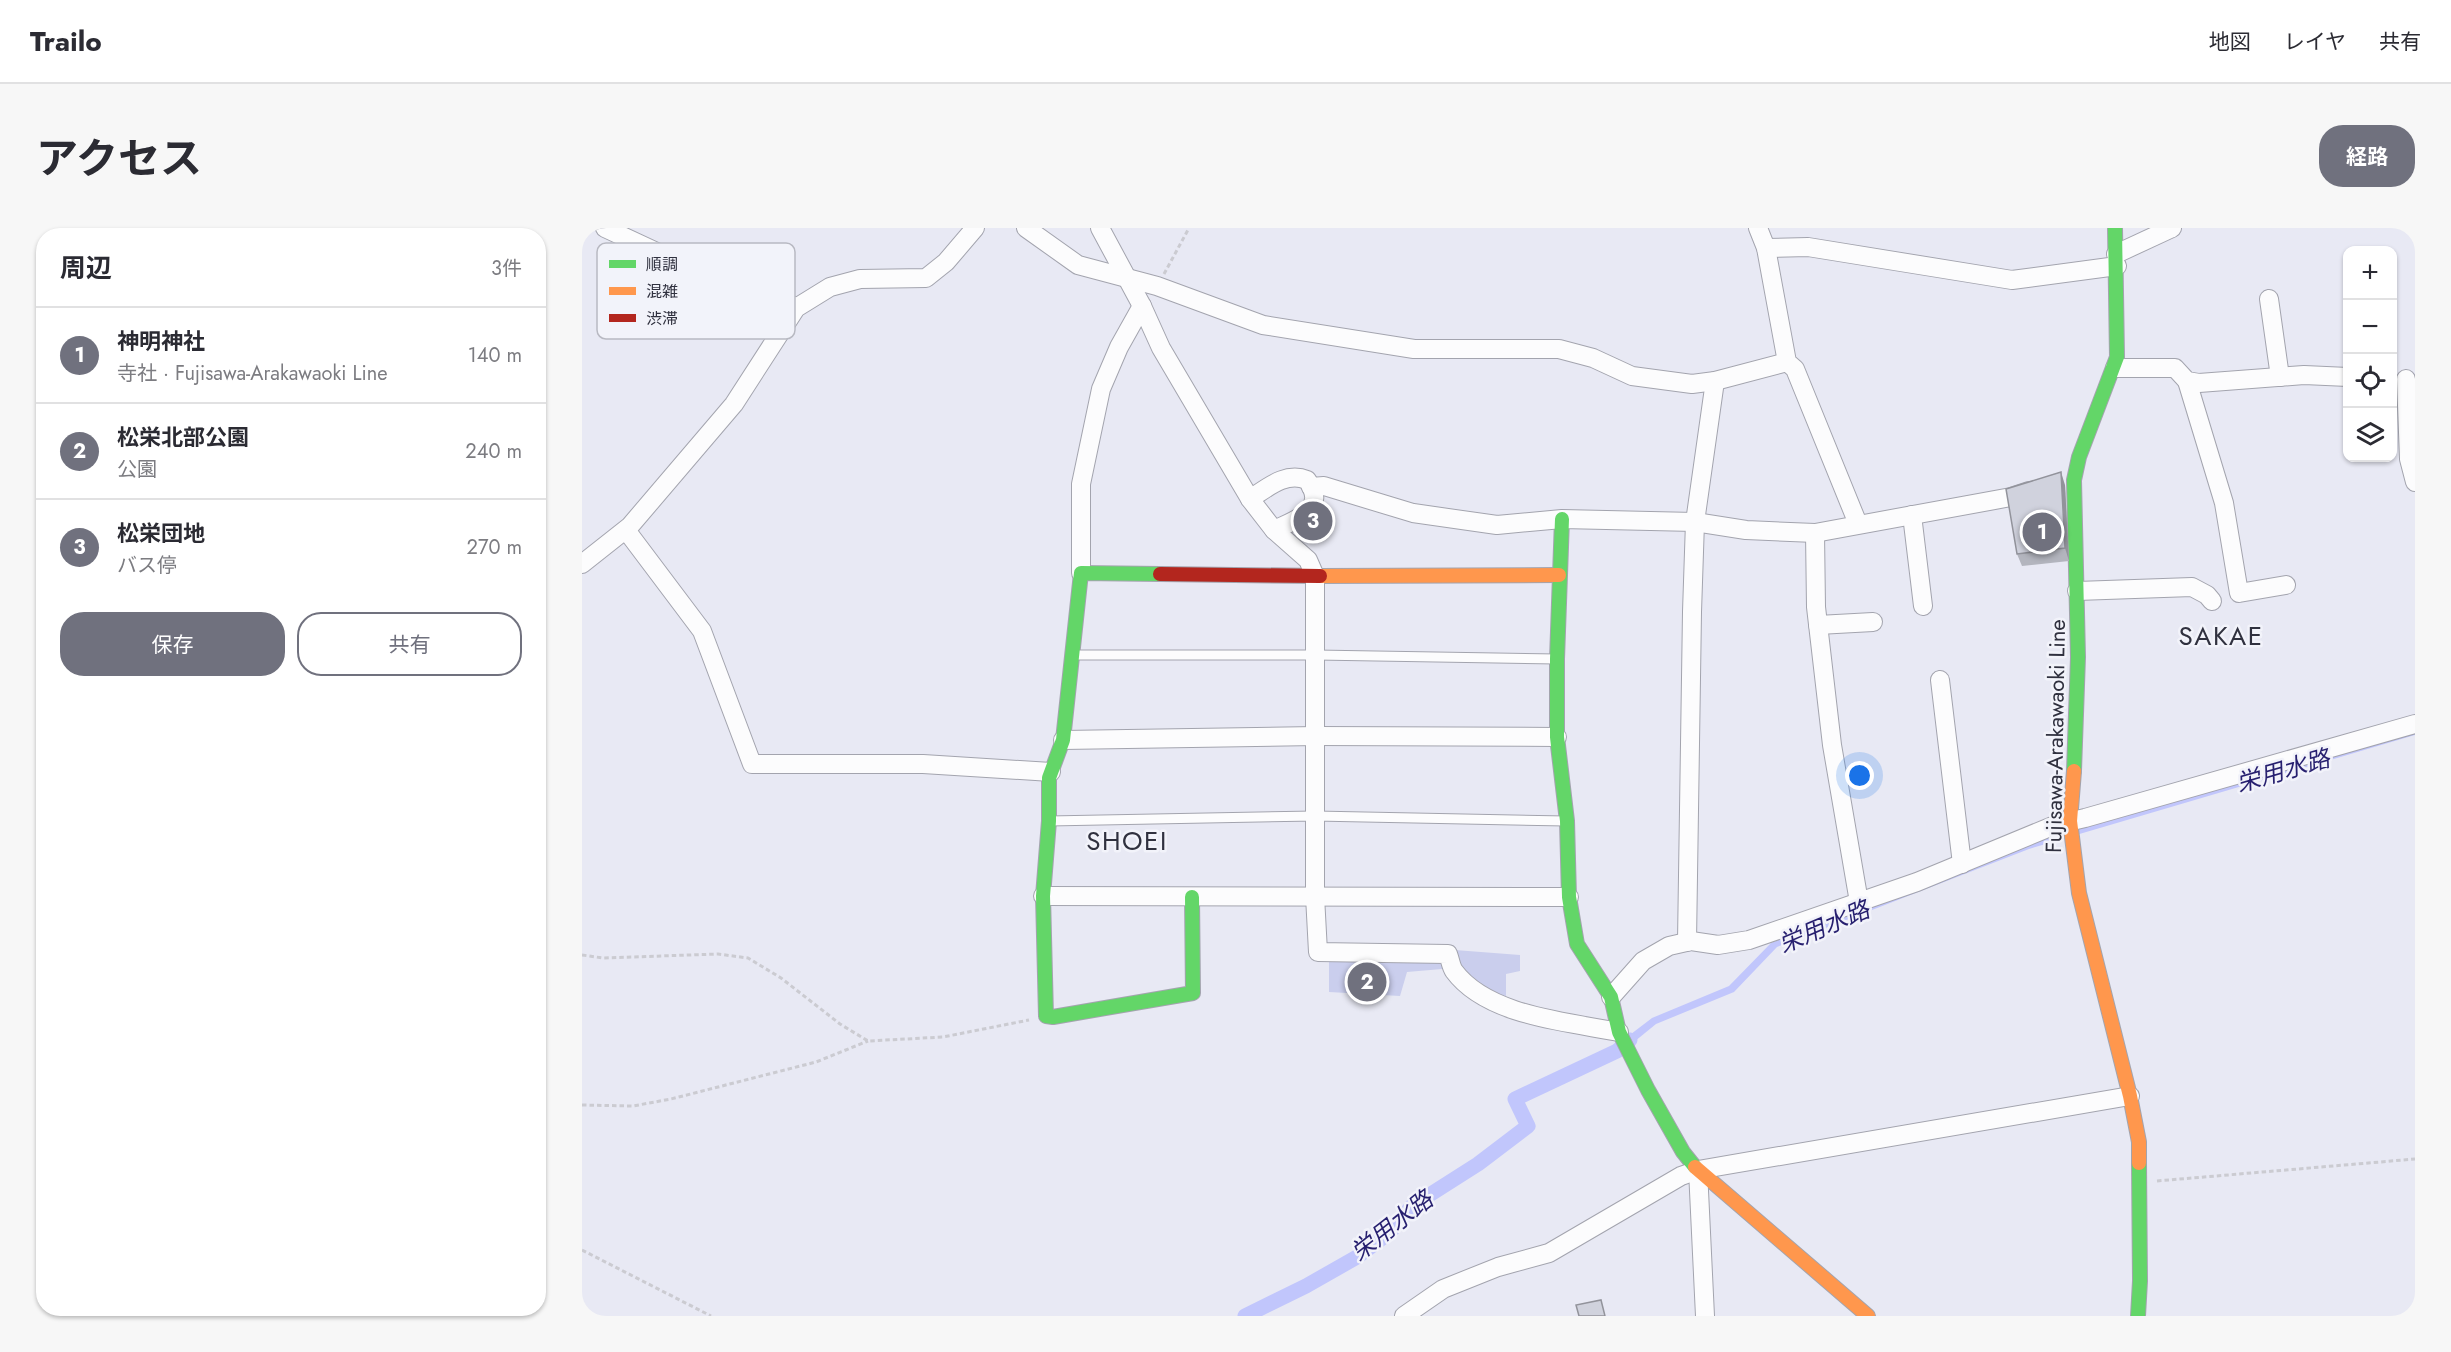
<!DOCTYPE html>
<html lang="ja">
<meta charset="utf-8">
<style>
:root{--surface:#fff;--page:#f7f7f7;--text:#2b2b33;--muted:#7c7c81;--line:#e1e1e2;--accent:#70717e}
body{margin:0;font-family:Jost,"Noto Sans JP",sans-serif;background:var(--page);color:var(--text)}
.controls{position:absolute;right:18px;top:18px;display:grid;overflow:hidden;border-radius:12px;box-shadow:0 2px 4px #0004}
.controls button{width:54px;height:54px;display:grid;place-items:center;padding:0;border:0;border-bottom:2px solid var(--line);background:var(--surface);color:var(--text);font:30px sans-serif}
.you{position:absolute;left:1278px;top:548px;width:21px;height:21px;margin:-15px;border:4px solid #fff;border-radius:50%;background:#1a73e8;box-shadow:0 0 0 9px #1a73e833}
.badge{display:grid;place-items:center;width:39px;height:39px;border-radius:50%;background:var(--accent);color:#fff;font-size:20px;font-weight:700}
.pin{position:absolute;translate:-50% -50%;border:3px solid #fff;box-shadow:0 2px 6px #0006}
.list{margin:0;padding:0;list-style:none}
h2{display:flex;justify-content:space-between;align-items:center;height:78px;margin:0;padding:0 24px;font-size:26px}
h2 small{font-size:20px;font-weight:400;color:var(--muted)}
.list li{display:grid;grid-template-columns:39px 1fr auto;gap:18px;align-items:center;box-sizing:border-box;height:96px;padding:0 24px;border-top:2px solid var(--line)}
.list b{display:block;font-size:22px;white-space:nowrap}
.list p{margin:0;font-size:20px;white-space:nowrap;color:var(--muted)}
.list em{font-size:20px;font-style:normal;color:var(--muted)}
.actions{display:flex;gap:12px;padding:18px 24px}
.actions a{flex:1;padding:14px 0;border:2px solid var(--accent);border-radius:24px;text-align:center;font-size:21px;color:var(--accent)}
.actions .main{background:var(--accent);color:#fff}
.icon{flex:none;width:33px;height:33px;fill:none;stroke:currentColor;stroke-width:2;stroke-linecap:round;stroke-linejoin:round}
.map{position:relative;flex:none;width:1833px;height:1088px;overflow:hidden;border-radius:24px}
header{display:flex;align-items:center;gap:36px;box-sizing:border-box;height:84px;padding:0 30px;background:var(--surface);border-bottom:2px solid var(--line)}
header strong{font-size:28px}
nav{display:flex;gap:33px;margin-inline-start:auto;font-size:21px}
.intro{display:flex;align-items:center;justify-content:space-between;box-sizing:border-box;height:144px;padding:0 36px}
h1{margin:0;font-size:42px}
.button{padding:15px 27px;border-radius:24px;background:var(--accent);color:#fff;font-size:21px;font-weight:700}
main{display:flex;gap:36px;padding:0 36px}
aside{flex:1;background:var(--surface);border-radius:24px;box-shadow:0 2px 4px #0004}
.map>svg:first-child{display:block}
.green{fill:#caceed}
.water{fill:#c1c6fc}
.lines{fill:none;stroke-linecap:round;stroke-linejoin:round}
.canal{stroke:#c1c6fc;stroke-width:15}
.lane-casing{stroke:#a3a4ae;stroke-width:11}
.street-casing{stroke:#a3a4ae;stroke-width:20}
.fast-casing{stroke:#a3a4ae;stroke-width:16}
.slow-casing{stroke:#a3a4ae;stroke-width:16}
.jam-casing{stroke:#a3a4ae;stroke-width:16}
.path{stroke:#cbcbd1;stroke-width:3;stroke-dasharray:4.5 3;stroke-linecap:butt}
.lane{stroke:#fcfcfd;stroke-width:9}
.street{stroke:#fcfcfd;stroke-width:18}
.fast{stroke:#63d668;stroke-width:14}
.slow{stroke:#ff974d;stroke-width:14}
.jam{stroke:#b3261e;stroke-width:14}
.wall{fill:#b3b5be}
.shaded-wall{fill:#92939b}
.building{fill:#d0d2dd;stroke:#92939b;stroke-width:1.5}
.labels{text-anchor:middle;stroke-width:5;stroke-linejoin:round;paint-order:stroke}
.street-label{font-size:22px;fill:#30313f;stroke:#f2f3fa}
.water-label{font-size:24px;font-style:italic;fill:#261f6f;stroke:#f2f3fa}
.quarter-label{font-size:26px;letter-spacing:1.5px;fill:#30313f;stroke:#f2f3fa}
.key{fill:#f2f3fa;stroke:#b8b9c2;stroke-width:1.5}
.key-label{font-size:16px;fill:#30313f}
</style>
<header>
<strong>Trailo</strong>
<nav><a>地図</a><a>レイヤ</a><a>共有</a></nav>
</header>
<div class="intro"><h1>アクセス</h1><a class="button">経路</a></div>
<main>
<aside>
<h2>周辺<small>3件</small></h2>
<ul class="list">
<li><span class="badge">1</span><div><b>神明神社</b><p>寺社 · Fujisawa-Arakawaoki Line</p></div><em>140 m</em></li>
<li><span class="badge">2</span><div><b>松栄北部公園</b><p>公園</p></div><em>240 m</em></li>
<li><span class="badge">3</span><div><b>松栄団地</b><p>バス停</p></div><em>270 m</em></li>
</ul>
<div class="actions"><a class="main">保存</a><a>共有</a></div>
</aside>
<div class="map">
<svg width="1833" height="1088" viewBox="0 0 1833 1088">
<rect width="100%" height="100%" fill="#e8e9f4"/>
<g class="green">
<path d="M873,722L938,727V743L924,746V768L901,763L875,738Z"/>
<path d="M860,730V741L825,744L818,768L747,764V732Z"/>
</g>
<path class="water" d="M1833,501V507L1447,621L1195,719L1152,764L1074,796L1036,827L1032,819L1070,790L1147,758L1189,715L1445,614Z"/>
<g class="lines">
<path class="canal" d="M663,1088L724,1058L775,1029L808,1004L830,978L896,936L946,898L933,871L1035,823L1048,812"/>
<defs>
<g id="lane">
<path d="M491,427H734L975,431"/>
<path d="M467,593L733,588L984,593"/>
</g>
<g id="street">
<path d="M23,0L96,34L159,51L191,66L214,80"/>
<path d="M444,0L496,37L575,58L681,97L832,121H977L1011,130L1050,148L1110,156L1133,153L1205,134"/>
<path d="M518,0L560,78L579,120L668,271L692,302L726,332L733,348V668L736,724L866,726C868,731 869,739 872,743C905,788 986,794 1037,804"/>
<path d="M1176,0L1184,20L1205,134L1213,141L1276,296"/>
<path d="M1184,20L1226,19L1430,52L1535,38"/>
<path d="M1534,26L1590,0"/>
<path d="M1687,71L1698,149"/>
<path d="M1533,140H1593L1605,153L1617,155L1722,147L1766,149"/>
<path d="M1824,151L1827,231L1833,254"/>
<path d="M1605,153L1642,275L1657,365L1704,357"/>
<path d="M729,259L742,258L831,285L915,297L980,291L1113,294L1164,302L1233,305L1429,269L1447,263"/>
<path d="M668,271C685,260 704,243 725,252C747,282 713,292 692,302"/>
<path d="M1330,287L1341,378"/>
<path d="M44,302L120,403L170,536H341L469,544"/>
<path d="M1233,305L1234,379L1250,517L1277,674"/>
<path d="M0,336L48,298L152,176L214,80L248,59L278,51L344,50L364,34L393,0"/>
<path d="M499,345V256L519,161L537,119L560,78"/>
<path d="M1495,363L1610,359L1625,367L1630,373"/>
<path d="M1236,397L1291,394"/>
<path d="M1358,452L1380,636"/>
<path d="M481,512L734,508L975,509"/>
<path d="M461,668L987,669"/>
<path d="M1105,714L1110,384L1113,294L1133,153"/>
<path d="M1029,769L1061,733L1087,718L1109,713L1136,717L1167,712L1335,654L1473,597L1503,590L1833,496"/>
<path d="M1116,942L1123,1088"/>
<path d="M822,1088L861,1061L916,1039L967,1025L1099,948L1116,942L1548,868"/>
</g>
<g id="fast">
<path d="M980,291L975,431V509L985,593L987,669L995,716L1029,769L1037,804L1066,862L1101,924L1113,939"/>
<path d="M578,346L499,345L481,512L467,550V593L461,668L464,788L471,789L611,765L610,669"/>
<path d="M1492,543L1496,429L1492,252L1497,229L1535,129L1533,0"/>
<path d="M1556,1088L1558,1053L1557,935"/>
</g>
<g id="slow">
<path d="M738,348L977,347"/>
<path d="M1492,543L1488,593L1497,665L1548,868L1557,914V935"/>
<path d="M1113,939L1286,1088"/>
</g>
<path id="jam" d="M578,346L738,348"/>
</defs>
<use href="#lane" class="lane-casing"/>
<use href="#street" class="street-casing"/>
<use href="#fast" class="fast-casing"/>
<use href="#slow" class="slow-casing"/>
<use href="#jam" class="jam-casing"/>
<g class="path">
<path d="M582,46L607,0"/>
<path d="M0,727L21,730L136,726L166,730L199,750L258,796L286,813L361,809L447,792"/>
<path d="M0,877L51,878L89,871L234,834L286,813"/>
<path d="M1575,953L1833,931"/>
<path d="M0,1022L129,1088"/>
</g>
<use href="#lane" class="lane"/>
<use href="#street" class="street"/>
<use href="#fast" class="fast"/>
<use href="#slow" class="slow"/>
<use href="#jam" class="jam"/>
</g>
<path class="wall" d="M1483,257L1487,333L1440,338L1435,326Z"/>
<path class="shaded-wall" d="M1479,244L1483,257L1487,333L1483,320Z"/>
<g class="building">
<path d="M1479,244L1483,320L1435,326L1424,261Z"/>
<path d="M1019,1072L1023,1088H997L994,1077Z"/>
</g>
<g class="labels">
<g class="street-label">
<text transform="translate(1473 508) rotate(-89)" y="8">Fujisawa-Arakawaoki Line</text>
</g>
<g class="water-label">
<text transform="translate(1701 543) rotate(-16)" y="8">栄用水路</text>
<text transform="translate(1242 699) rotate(-23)" y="8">栄用水路</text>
<text transform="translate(810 998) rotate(-38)" y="8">栄用水路</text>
</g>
<g class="quarter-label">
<text x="1639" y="417">SAKAE</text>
<text x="545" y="622">SHOEI</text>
</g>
</g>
<rect x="15" y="15" width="198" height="96" rx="9" class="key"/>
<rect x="27" y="32" width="27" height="8" fill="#63d668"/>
<rect x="27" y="59" width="27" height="8" fill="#ff974d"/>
<rect x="27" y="86" width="27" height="8" fill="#b3261e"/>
<g class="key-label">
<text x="64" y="42">順調</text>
<text x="64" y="69">混雑</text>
<text x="64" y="96">渋滞</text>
</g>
</svg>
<div class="controls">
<button>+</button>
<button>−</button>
<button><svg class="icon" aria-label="locate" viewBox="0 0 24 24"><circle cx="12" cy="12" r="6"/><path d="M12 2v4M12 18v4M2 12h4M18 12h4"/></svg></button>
<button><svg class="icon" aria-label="layers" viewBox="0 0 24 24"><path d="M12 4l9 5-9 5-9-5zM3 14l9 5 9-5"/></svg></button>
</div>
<div class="you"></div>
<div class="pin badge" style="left:1460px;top:304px">1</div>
<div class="pin badge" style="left:785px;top:754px">2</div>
<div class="pin badge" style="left:731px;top:293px">3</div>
</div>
</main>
